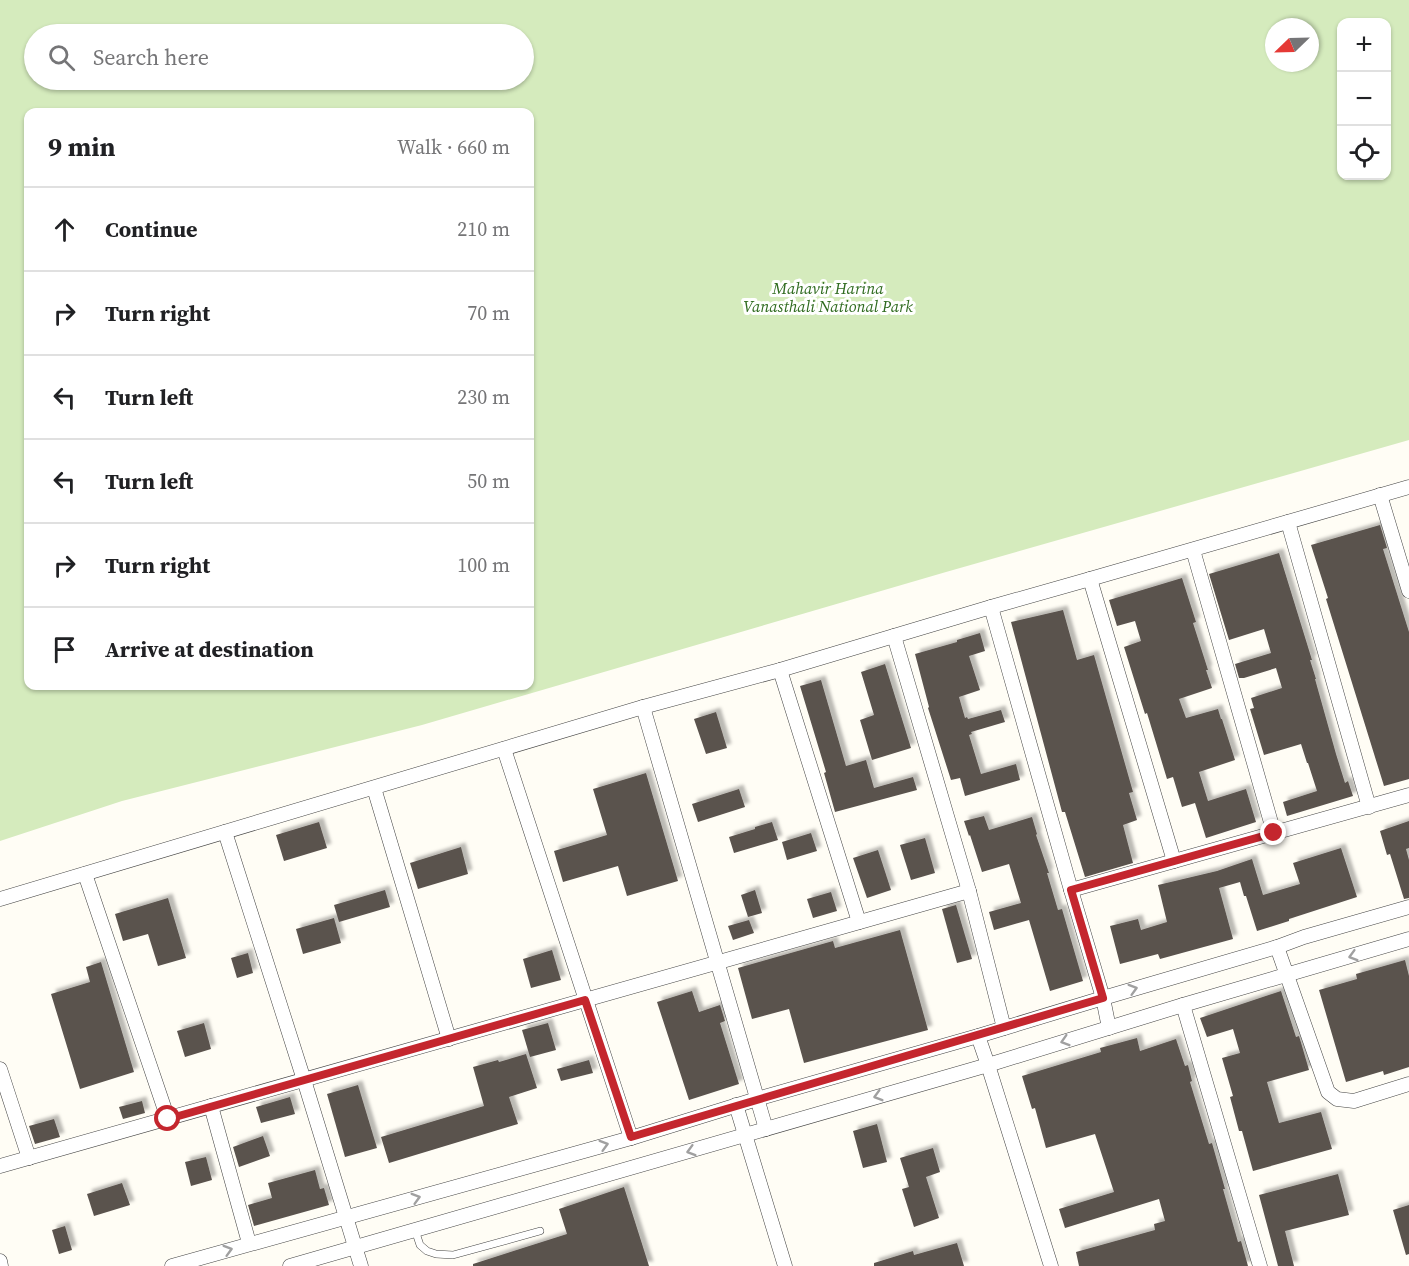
<!DOCTYPE html>
<meta charset="utf-8">
<style>
:root{--surface:#fff;--page:#f6f6f6;--text:#202124;--muted:#757577;--line:#e0e0e0}
body{margin:0;font-family:"Source Serif 4",serif;background:var(--page);color:var(--text)}
.controls{position:absolute;right:18px;top:18px;display:grid;overflow:hidden;border-radius:12px;box-shadow:0 2px 4px #0004}
.controls button{width:54px;height:54px;display:grid;place-items:center;padding:0;border:0;border-bottom:2px solid var(--line);background:var(--surface);color:var(--text);font:30px sans-serif}
.compass{position:absolute;left:1265px;top:18px;width:54px;height:54px;border-radius:50%;background:var(--surface);box-shadow:0 2px 4px #0004;rotate:247deg}
.stop{position:absolute;width:18px;height:18px;margin:-14px;border:4px solid #c4262e;border-radius:50%;background:#fff}
.stop.end{background:#c4262e;border-color:#fff;box-shadow:0 2px 6px #0008}
.list{margin:0;padding:0;list-style:none}
h2{display:flex;justify-content:space-between;align-items:center;height:78px;margin:0;padding:0 24px;font-size:26px}
h2 small{font-size:20px;font-weight:400;color:var(--muted)}
.list li{display:grid;grid-template-columns:39px 1fr auto;gap:18px;align-items:center;box-sizing:border-box;height:84px;padding:0 24px;border-top:2px solid var(--line)}
.list b{display:block;font-size:22px;white-space:nowrap}
.list em{font-size:20px;font-style:normal;color:var(--muted)}
.icon{flex:none;width:33px;height:33px;fill:none;stroke:currentColor;stroke-width:2;stroke-linecap:round;stroke-linejoin:round}
.map{position:relative;flex:none;width:1409px;height:1266px;overflow:hidden}
.search{position:absolute;background:var(--surface);box-shadow:0 2px 4px #0004;left:24px;top:24px;width:510px;height:66px;display:flex;align-items:center;gap:15px;box-sizing:border-box;padding:0 21px;border-radius:33px;color:var(--muted);font-size:22px}
.panel{position:absolute;background:var(--surface);box-shadow:0 2px 4px #0004;left:24px;top:108px;width:510px;height:582px;border-radius:12px}
.map>svg:first-child{display:block}
.green{fill:#d5ebbd;fill-rule:evenodd}
.building{fill:#5a524d;filter:url(#shadow)}
.lines{fill:none;stroke-linecap:round;stroke-linejoin:round}
.lane-casing{stroke:#444;stroke-width:8}
.street-casing{stroke:#444;stroke-width:15}
.lane{stroke:#fff;stroke-width:7}
.street{stroke:#fff;stroke-width:14}
.oneway{stroke:#a0a0a0}
.route{stroke:#c4262e;stroke-width:8}
.labels{text-anchor:middle;stroke-width:6;stroke-linejoin:round;paint-order:stroke}
.park-label{font-size:16px;font-style:italic;fill:#2f6b1f;stroke:#fff}
</style>
<div class="map">
<svg width="1409" height="1266" viewBox="0 0 1409 1266">
<defs>
<filter id="shadow"><feDropShadow dx="4.5" dy="-4.5" stdDeviation="1.5" flood-color="#0004"/></filter>
</defs>
<rect width="100%" height="100%" fill="#fffdf5"/>
<path class="green" d="M0,0H1409V440L946,572L422,725L122,801L0,841ZM1342,22H1386V176H1342ZM1274,27H1310V63H1274ZM34,34H524V80H34ZM28,112H530V686H28Z"/>
<g class="building">
<path d="M1380,525L1387,548L1383,549L1409,632V779L1384,786L1326,599L1328,598L1311,545Z"/>
<path d="M1279,553L1312,660H1310L1316,679H1315L1336,754L1345,783L1348,781L1353,796L1287,816L1283,802L1317,791L1308,763H1307L1301,744L1264,755L1250,709L1254,708L1251,698L1282,688L1276,668L1244,678H1239L1235,664L1271,653L1264,629L1229,640L1209,574Z"/>
<path d="M1182,578L1196,622L1193,623L1208,670H1206L1212,688L1179,699L1186,718L1218,709L1221,719H1222L1235,760L1199,772L1208,801L1246,789L1256,822L1206,838L1195,803L1182,807L1173,777L1167,779L1147,713L1145,714L1124,647L1141,641L1135,621L1117,626L1109,600Z"/>
<path d="M1063,610L1077,660L1094,655L1133,792L1129,793L1137,820L1123,825L1133,863L1085,877L1065,812H1062L1011,622Z"/>
<path d="M980,633L985,651L969,656L980,690L959,697L965,718L967,717L968,719L1001,710L1005,722L971,732L972,734L969,735L981,774L1016,764L1020,780L965,796L960,778L951,780L928,708L929,707L915,654L957,642V640Z"/>
<path d="M885,664L911,748L872,760L860,720L874,715L861,672Z"/>
<path d="M821,680L846,766L866,760L874,788L913,777L917,790L835,812L824,773L826,772L800,686Z"/>
<path d="M716,712L727,748L706,754L694,719Z"/>
<path d="M646,773L678,881L627,896L618,866L563,882L554,851L607,835L593,789Z"/>
<path d="M739,789L745,807L698,822L692,804Z"/>
<path d="M984,816L989,830L1032,817L1037,834L1036,835L1049,873H1047L1058,910L1062,909L1083,981L1050,991L1029,920L994,930L989,912L1021,903L1009,864L982,872L970,835L969,836L964,821Z"/>
<path d="M1409,821V848L1406,849L1409,860V898L1404,899L1390,854L1387,855L1380,831Z"/>
<path d="M319,822L327,848L284,861L276,835Z"/>
<path d="M772,822L778,840L734,853L729,837L755,829V827Z"/>
<path d="M811,833L817,851L787,860L782,842Z"/>
<path d="M925,838L935,873L911,880L900,845Z"/>
<path d="M461,847L468,874L418,889L410,863Z"/>
<path d="M1341,848L1357,897L1289,919V921L1257,931L1246,896H1244L1240,882L1219,888L1233,939L1160,959L1158,954L1120,964L1110,926L1138,919L1141,930L1167,922L1158,885L1217,871L1252,859L1263,895L1300,884L1293,863Z"/>
<path d="M878,850L891,890L867,898L853,858Z"/>
<path d="M385,890L390,907L339,922L334,905Z"/>
<path d="M755,890L762,913L748,917L741,895Z"/>
<path d="M831,892L837,911L813,918L807,899Z"/>
<path d="M168,898L186,958L158,966L148,934L123,941L115,914Z"/>
<path d="M956,905L972,959L957,963L942,909Z"/>
<path d="M334,918L341,943L303,954L296,929Z"/>
<path d="M749,920L754,933L733,940L728,926Z"/>
<path d="M900,930L928,1030L804,1063L789,1009L752,1019L738,968L833,941L835,948Z"/>
<path d="M552,950L561,980L531,988L523,959Z"/>
<path d="M248,953L253,973L237,978L231,958Z"/>
<path d="M1405,960L1409,976V1067L1384,1075L1383,1071L1346,1082L1319,990L1357,979L1356,974Z"/>
<path d="M101,962L134,1072L80,1089L51,994L90,982L86,967Z"/>
<path d="M692,991L699,1012L720,1005L725,1021L720,1023L739,1084L689,1100L657,1002Z"/>
<path d="M1281,991L1296,1037L1299,1036L1302,1046L1309,1070L1267,1082L1279,1123L1321,1112L1332,1149L1253,1171L1242,1131H1239L1230,1097L1233,1096L1222,1058L1240,1053L1233,1029L1207,1037L1200,1018Z"/>
<path d="M204,1023L211,1049L185,1057L177,1031Z"/>
<path d="M548,1023L556,1050L530,1057L522,1030Z"/>
<path d="M1137,1038L1140,1051L1176,1039L1185,1066L1188,1065L1192,1081L1190,1082L1209,1144L1212,1143L1225,1189H1223L1238,1242L1241,1241L1248,1266H1079L1076,1252L1155,1230L1154,1224L1165,1221L1159,1199L1065,1228L1059,1209L1114,1192L1095,1134L1046,1148L1035,1108L1032,1109L1022,1076L1101,1052L1100,1048Z"/>
<path d="M526,1054L537,1088L509,1097L518,1124L389,1163L381,1137L484,1106L473,1067L498,1060L499,1062Z"/>
<path d="M589,1060L593,1073L561,1081L557,1069Z"/>
<path d="M358,1085L377,1148L345,1157L327,1094Z"/>
<path d="M290,1097L295,1114L261,1123L256,1107Z"/>
<path d="M142,1101L145,1113L123,1119L119,1107Z"/>
<path d="M54,1119L60,1137L35,1144L29,1126Z"/>
<path d="M877,1124L887,1162L863,1168L853,1131Z"/>
<path d="M263,1136L270,1156L239,1167L233,1147Z"/>
<path d="M933,1148L940,1172L926,1177L939,1218L914,1227L902,1189L909,1187L900,1158Z"/>
<path d="M206,1157L212,1180L191,1186L185,1162Z"/>
<path d="M315,1170L320,1189L324,1188L329,1205L254,1226L248,1205L272,1198L268,1183Z"/>
<path d="M1338,1174L1349,1215L1285,1231L1294,1266H1278L1259,1195Z"/>
<path d="M122,1183L130,1205L94,1216L87,1194Z"/>
<path d="M624,1187L649,1266H473V1264L567,1234L559,1209Z"/>
<path d="M1409,1205V1254L1406,1255L1393,1210Z"/>
<path d="M65,1226L72,1250L59,1254L52,1230Z"/>
<path d="M957,1243L964,1266H874V1263L913,1251L914,1255Z"/>
</g>
<g class="lines">
<defs>
<path id="lane" d="M415,1230L420,1245L427,1251L436,1254L453,1255L540,1231"/>
<g id="street">
<path d="M1380,495L1409,591"/>
<path d="M1288,522L1369,807"/>
<path d="M1193,550L1274,833"/>
<path d="M1090,579L1174,861"/>
<path d="M991,607L1071,890L1103,998L1109,1028"/>
<path d="M894,636L969,891L1004,1028"/>
<path d="M780,670L859,922"/>
<path d="M643,707L766,1129"/>
<path d="M504,749L631,1138"/>
<path d="M374,788L449,1039"/>
<path d="M225,832L304,1080L361,1266"/>
<path d="M85,874L168,1119"/>
<path d="M1071,890L1409,795"/>
<path d="M0,899L643,707L780,670L991,607L1090,579L1409,487"/>
<path d="M1277,947L1328,1092L1337,1099L1354,1101L1409,1084"/>
<path d="M1183,1005L1260,1266"/>
<path d="M978,1036L988,1065L1051,1266"/>
<path d="M0,1069L29,1158"/>
<path d="M736,1105L785,1266"/>
<path d="M211,1106L249,1243"/>
<path d="M0,1166L969,891"/>
<path d="M0,1261L1,1266"/>
<path d="M172,1266L631,1138L757,1099L978,1036L1103,998L1277,947L1304,937L1409,907"/>
<path d="M290,1266L988,1065L1183,1005L1409,939"/>
</g>
</defs>
<use href="#lane" class="lane-casing"/>
<use href="#street" class="street-casing"/>
<use href="#lane" class="lane"/>
<use href="#street" class="street"/>
</g>
<defs><path id="oneway-chevron" d="M-2-3.5L2.5 0L-2 3.5" fill="none" stroke-width="1.6" stroke-linecap="round" stroke-linejoin="round" transform="scale(1.5)"/></defs>
<g class="oneway">
<use href="#oneway-chevron" transform="translate(1353 956) rotate(164)"/>
<use href="#oneway-chevron" transform="translate(1133 989) rotate(-16)"/>
<use href="#oneway-chevron" transform="translate(1065 1041) rotate(163)"/>
<use href="#oneway-chevron" transform="translate(878 1096) rotate(164)"/>
<use href="#oneway-chevron" transform="translate(604 1145) rotate(-16)"/>
<use href="#oneway-chevron" transform="translate(691 1151) rotate(164)"/>
<use href="#oneway-chevron" transform="translate(416 1198) rotate(-16)"/>
<use href="#oneway-chevron" transform="translate(228 1250) rotate(-16)"/>
</g>
<g class="lines">
<path class="route" d="M168,1119L585,1000L631,1137C788,1090 946,1045 1103,998L1071,890L1274,833"/>
</g>
<g class="labels">
<g class="park-label">
<text x="828" y="294">Mahavir Harina<tspan x="828" dy="18">Vanasthali National Park</tspan></text>
</g>
</g>
</svg>
<div class="controls">
<button>+</button>
<button>−</button>
<button><svg class="icon" aria-label="locate" viewBox="0 0 24 24"><circle cx="12" cy="12" r="6"/><path d="M12 2v4M12 18v4M2 12h4M18 12h4"/></svg></button>
</div>
<svg class="compass" viewBox="-18 -18 36 36"><path d="M0-13l5 13h-10z" fill="#e53935"/><path d="M0 13l5-13h-10z" fill="#757577"/></svg>
<div class="stop" style="left:168px;top:1119px"></div>
<div class="stop end" style="left:1274px;top:833px"></div>
<div class="search"><svg class="icon" aria-label="search" viewBox="0 0 24 24"><circle cx="10" cy="10" r="6"/><path d="M15 15l6 6"/></svg>Search here</div>
<section class="panel">
<h2>9 min<small>Walk · 660 m</small></h2>
<ul class="list">
<li><svg class="icon" aria-label="ahead" viewBox="0 0 24 24"><path d="M12 20V5M6 11l6-6 6 6"/></svg><div><b>Continue</b></div><em>210 m</em></li>
<li><svg class="icon" aria-label="right" viewBox="0 0 24 24"><path d="M7 20v-9h11M14 6l5 5-5 5"/></svg><div><b>Turn right</b></div><em>70 m</em></li>
<li><svg class="icon" aria-label="left" viewBox="0 0 24 24"><path d="M17 20v-9H6M10 6l-5 5 5 5"/></svg><div><b>Turn left</b></div><em>230 m</em></li>
<li><svg class="icon" aria-label="left" viewBox="0 0 24 24"><path d="M17 20v-9H6M10 6l-5 5 5 5"/></svg><div><b>Turn left</b></div><em>50 m</em></li>
<li><svg class="icon" aria-label="right" viewBox="0 0 24 24"><path d="M7 20v-9h11M14 6l5 5-5 5"/></svg><div><b>Turn right</b></div><em>100 m</em></li>
<li><svg class="icon" aria-label="arrive" viewBox="0 0 24 24"><path d="M6 21V4h12l-3 4 3 4H6"/></svg><div><b>Arrive at destination</b></div></li>
</ul>
</section>
</div>
